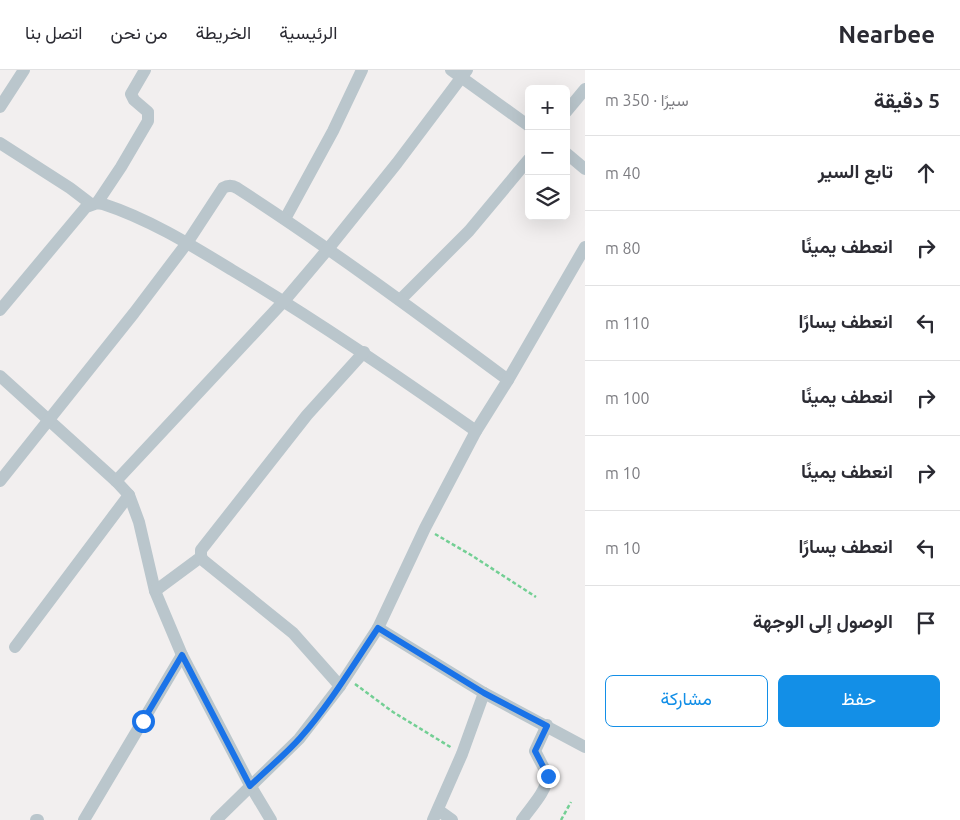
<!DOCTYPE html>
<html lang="ar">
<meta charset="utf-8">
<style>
:root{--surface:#fff;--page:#f7f7f7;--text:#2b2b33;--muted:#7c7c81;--line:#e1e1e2;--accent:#138fe7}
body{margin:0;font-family:Ubuntu,Vazirmatn,sans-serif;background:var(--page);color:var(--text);direction:rtl}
.controls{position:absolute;right:15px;top:15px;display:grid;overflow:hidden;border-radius:8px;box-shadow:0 5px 20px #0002}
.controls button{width:45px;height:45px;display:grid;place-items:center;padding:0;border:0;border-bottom:1px solid var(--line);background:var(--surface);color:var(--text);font:25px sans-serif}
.stop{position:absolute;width:15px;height:15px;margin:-11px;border:4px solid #1a73e8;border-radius:50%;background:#fff}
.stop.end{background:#1a73e8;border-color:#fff;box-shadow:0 1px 5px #0008}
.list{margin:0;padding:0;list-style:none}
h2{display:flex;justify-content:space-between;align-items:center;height:65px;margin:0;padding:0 20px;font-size:21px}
h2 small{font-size:16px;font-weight:400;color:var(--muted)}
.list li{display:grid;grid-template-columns:32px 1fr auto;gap:15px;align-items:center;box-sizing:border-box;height:75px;padding:0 20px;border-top:1px solid var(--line)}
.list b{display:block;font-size:19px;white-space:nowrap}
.list em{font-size:16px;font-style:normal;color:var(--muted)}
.actions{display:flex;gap:10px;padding:15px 20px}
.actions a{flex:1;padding:11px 0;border:1px solid var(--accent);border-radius:8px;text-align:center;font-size:18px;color:var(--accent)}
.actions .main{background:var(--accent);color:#fff}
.icon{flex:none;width:28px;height:28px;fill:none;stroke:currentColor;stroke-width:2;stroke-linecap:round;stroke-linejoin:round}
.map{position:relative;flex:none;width:585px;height:750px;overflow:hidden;direction:ltr}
header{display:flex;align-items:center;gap:30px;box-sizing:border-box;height:70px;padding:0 25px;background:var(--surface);border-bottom:1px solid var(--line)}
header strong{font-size:24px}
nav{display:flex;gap:28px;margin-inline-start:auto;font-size:18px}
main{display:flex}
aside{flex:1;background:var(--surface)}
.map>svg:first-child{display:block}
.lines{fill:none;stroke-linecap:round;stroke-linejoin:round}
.path{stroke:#73cf94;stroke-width:2.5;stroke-dasharray:4 2.5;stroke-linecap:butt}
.minor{stroke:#bac6cc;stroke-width:12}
.route{stroke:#1a73e8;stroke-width:6}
</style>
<header>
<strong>Nearbee</strong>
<nav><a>الرئيسية</a><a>الخريطة</a><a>من نحن</a><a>اتصل بنا</a></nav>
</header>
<main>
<aside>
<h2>5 دقيقة<small>سيرًا · 350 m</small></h2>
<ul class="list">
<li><svg class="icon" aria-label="ahead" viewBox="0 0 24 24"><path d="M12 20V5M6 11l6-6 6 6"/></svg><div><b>تابع السير</b></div><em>40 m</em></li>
<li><svg class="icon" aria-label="right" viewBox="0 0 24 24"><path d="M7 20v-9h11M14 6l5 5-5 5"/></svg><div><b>انعطف يمينًا</b></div><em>80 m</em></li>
<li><svg class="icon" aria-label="left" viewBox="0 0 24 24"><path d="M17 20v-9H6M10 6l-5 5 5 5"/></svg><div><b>انعطف يسارًا</b></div><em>110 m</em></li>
<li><svg class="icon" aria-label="right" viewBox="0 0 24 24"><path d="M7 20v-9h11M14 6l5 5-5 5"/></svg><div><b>انعطف يمينًا</b></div><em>100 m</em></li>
<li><svg class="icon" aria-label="right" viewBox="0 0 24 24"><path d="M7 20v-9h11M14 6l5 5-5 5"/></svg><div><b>انعطف يمينًا</b></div><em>10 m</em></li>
<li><svg class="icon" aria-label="left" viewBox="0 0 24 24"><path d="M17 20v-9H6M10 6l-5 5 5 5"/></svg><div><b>انعطف يسارًا</b></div><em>10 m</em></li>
<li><svg class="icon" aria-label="arrive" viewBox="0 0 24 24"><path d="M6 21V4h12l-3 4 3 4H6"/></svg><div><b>الوصول إلى الوجهة</b></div></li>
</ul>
<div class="actions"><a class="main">حفظ</a><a>مشاركة</a></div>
</aside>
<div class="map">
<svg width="585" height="750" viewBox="0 0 585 750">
<rect width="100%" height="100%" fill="#f2efef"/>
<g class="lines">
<g class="path">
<path d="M435,464L471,485L536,527"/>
<path d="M355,614L393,642L452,678"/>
<path d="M561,750L571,732"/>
</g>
<g class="minor">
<path d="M451,0L529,56"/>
<path d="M0,37L24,0"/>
<path d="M566,42L585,19"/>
<path d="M0,73L70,118L91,134"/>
<path d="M566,83L585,99"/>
<path d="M97,133L121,97L148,51V42L134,30L131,24L145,0"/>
<path d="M285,149L333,61L362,0"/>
<path d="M400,230L469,161L529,89"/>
<path d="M0,240L86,137L97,133L103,134C149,149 191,175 232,200C316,250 396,305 476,361"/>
<path d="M0,306L116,411L129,425L139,452L155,521L182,585L250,715L271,750"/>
<path d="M0,411L134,243L187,173L223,118C228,115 232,115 237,118C330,178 419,244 508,310"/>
<path d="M116,411L284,231L328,179L397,93L467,0"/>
<path d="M155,521L201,487"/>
<path d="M378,558L484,623L585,677"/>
<path d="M15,577L129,425"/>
<path d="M340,616L293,563L204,491L201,487V480L307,345L364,282"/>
<path d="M438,740L452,750"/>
<path d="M36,750H38"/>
<path d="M84,750L182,585"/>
<path d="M216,750L299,669L340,616L378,558L425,458L476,361L508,310L585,177"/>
<path d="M433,750L462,684L484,623"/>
<path d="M522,750C531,737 546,722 548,706L535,681L547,655"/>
</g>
</g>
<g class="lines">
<path class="route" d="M143,651L182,585L250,716C266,700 285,685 300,668C330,634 353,595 378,558L484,623L547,656L535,681L548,706"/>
</g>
</svg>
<div class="controls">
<button>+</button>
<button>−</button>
<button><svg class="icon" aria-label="layers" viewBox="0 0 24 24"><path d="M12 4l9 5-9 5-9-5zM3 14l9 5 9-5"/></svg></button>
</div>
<div class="stop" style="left:143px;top:651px"></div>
<div class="stop end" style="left:548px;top:706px"></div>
</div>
</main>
